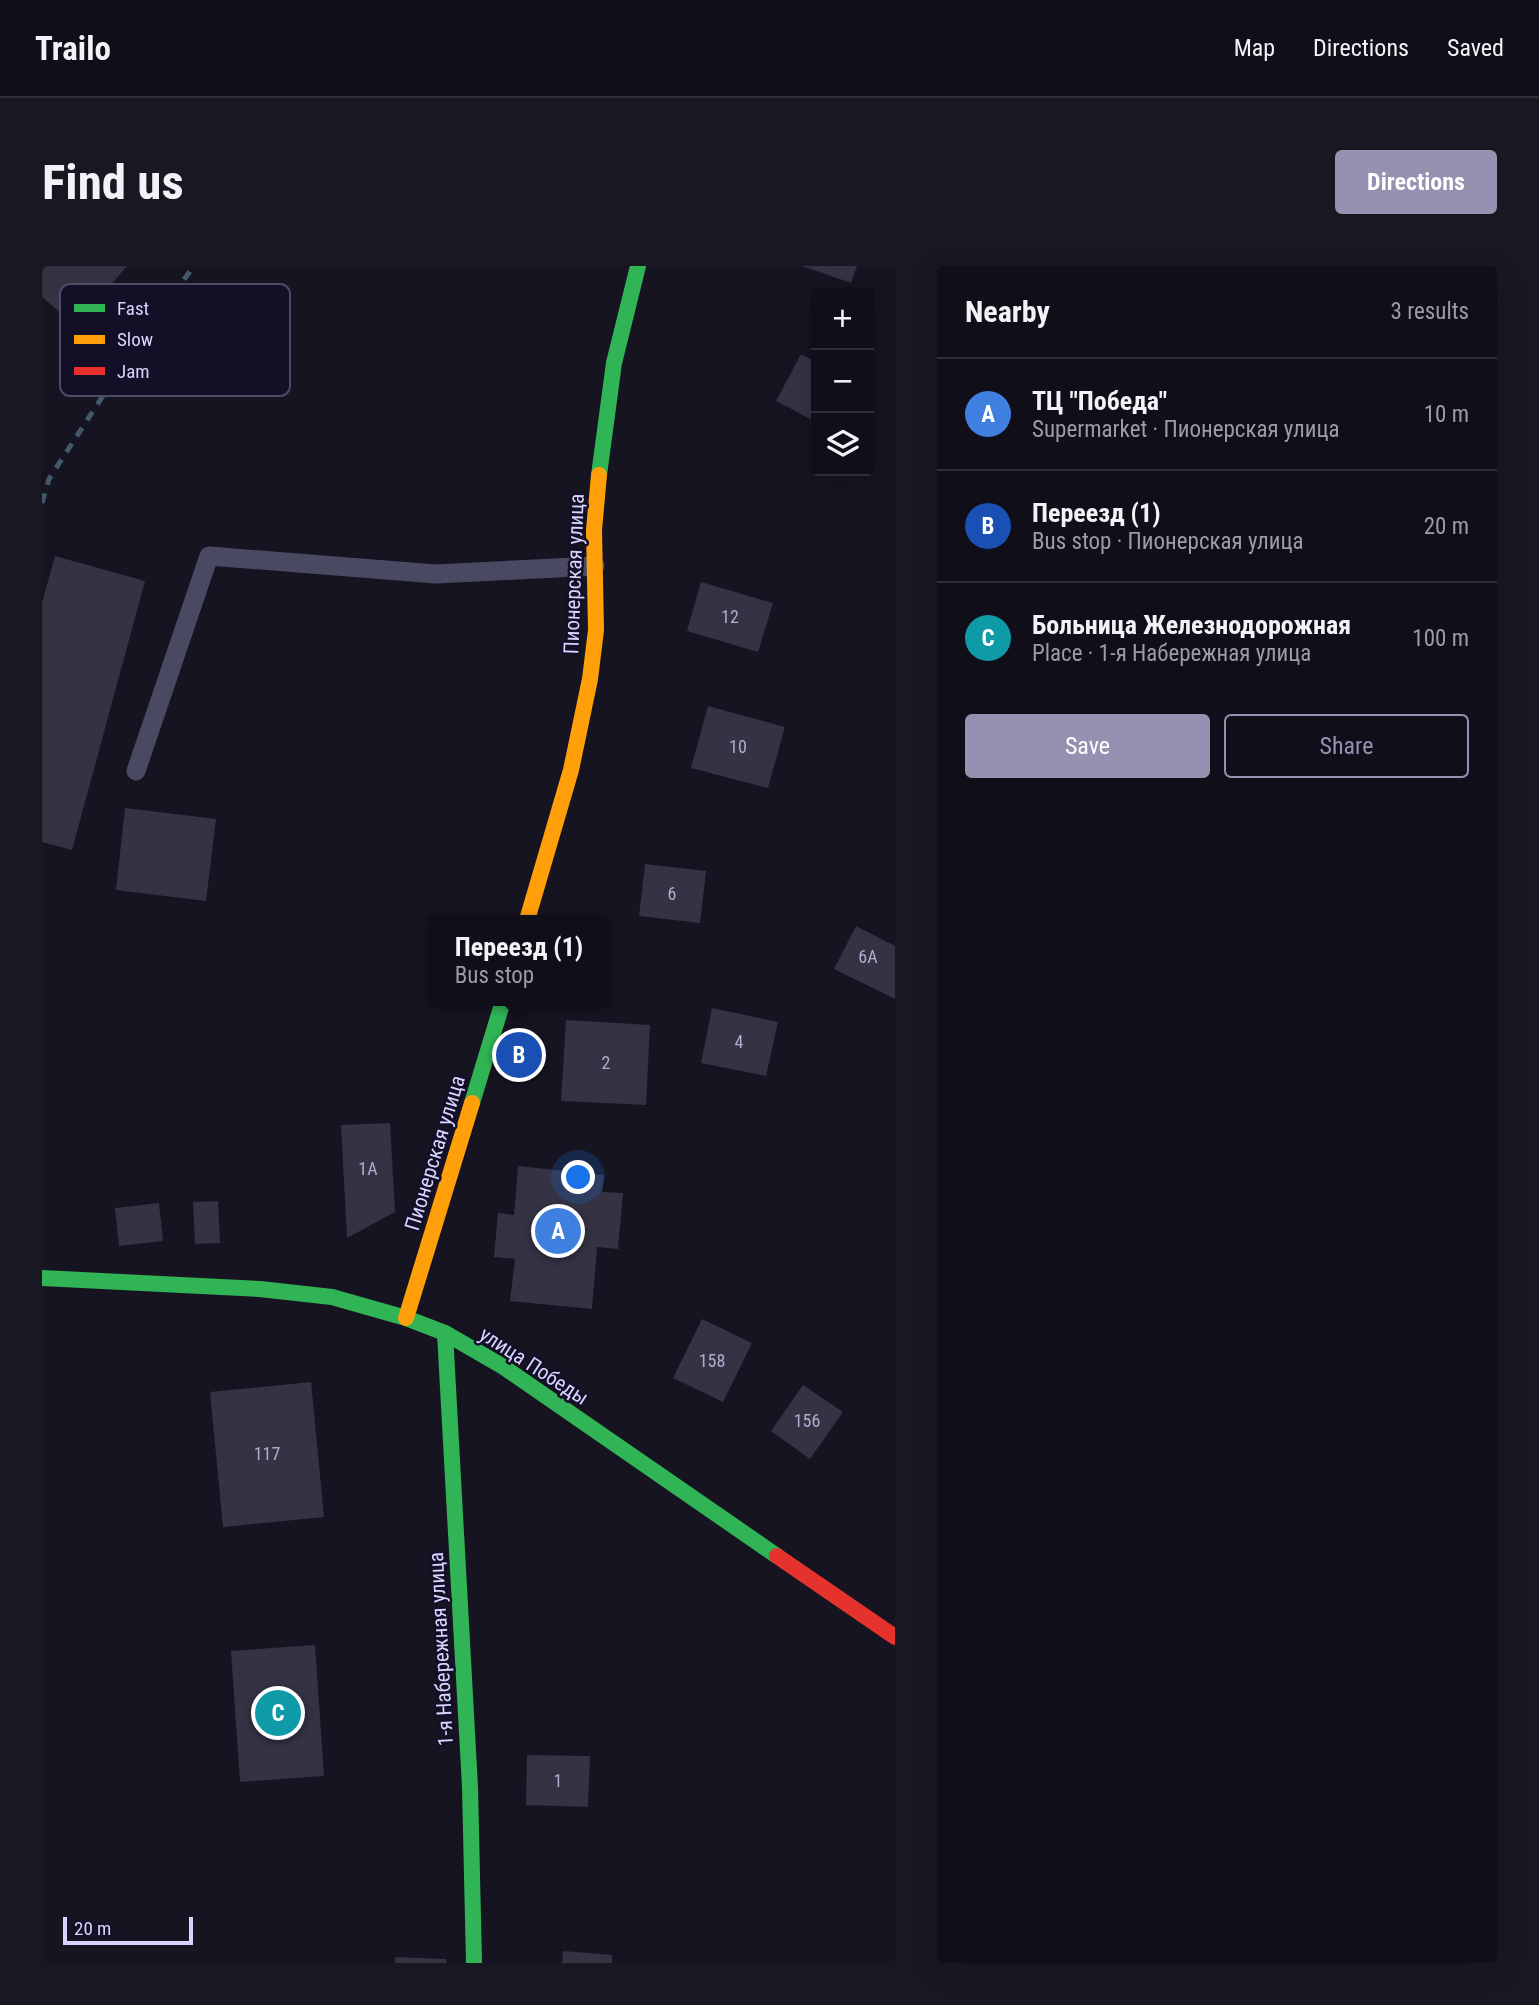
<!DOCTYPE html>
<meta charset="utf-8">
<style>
:root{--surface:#100f19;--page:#191822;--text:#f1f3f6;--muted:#9c9ca2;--line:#302f38;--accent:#9591b1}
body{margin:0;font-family:"Roboto Condensed",sans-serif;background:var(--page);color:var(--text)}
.controls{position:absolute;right:21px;top:21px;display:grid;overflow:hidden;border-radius:7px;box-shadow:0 7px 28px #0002}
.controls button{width:63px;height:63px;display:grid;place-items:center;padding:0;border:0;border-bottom:2px solid var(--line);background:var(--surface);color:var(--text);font:35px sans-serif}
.scale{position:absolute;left:21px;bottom:18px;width:130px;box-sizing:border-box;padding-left:7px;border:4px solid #d9d4ff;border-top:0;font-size:19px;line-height:24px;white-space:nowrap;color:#d9d4ff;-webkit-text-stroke:5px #130f26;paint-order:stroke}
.you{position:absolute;left:537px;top:912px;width:24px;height:24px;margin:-18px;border:5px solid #fff;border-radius:50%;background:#1a73e8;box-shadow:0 0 0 10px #1a73e833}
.badge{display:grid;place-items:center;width:46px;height:46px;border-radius:50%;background:var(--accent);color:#fff;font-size:23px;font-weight:700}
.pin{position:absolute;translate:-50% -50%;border:4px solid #fff;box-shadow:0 2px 7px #0006}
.popup{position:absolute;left:386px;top:649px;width:182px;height:91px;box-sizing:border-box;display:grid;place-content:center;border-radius:7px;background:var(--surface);filter:drop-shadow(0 2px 5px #0005);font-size:23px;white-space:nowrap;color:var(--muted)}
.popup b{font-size:26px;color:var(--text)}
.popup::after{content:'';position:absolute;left:50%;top:100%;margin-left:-14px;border:14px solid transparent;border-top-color:var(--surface)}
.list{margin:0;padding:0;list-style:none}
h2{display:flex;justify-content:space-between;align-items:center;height:91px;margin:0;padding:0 28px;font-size:30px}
h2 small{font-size:23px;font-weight:400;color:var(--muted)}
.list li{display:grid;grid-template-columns:46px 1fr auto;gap:21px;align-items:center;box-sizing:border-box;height:112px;padding:0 28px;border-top:2px solid var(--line)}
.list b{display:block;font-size:26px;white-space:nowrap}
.list p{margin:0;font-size:23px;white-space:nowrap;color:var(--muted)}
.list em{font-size:23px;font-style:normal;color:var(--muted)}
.actions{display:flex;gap:14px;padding:21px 28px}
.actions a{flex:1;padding:16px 0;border:2px solid var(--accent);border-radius:7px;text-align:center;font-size:24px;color:var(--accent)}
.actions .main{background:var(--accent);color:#fff}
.icon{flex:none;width:38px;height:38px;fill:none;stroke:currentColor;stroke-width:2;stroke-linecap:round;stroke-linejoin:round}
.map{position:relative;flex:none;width:853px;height:1697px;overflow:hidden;border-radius:7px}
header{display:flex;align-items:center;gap:42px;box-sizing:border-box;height:98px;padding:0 35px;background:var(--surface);border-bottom:2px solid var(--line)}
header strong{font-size:33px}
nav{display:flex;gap:38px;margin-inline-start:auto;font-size:24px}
.intro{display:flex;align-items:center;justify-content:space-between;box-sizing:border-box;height:168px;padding:0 42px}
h1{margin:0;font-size:49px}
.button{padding:18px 32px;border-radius:7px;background:var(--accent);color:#fff;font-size:24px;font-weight:700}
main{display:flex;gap:42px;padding:0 42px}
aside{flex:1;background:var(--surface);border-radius:7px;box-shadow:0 7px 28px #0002}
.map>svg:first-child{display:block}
.building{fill:#343243}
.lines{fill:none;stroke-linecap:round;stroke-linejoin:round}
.lane{stroke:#4a4962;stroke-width:19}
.fast{stroke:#30b455;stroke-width:16}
.slow{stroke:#ff9f0a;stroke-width:16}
.jam{stroke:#e5322d;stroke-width:16}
.rail{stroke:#43596b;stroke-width:5;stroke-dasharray:10 9;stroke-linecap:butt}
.labels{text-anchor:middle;stroke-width:5;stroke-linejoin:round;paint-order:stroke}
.number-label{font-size:18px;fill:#b0acd0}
.street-label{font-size:21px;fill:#d9d4ff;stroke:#130f26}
.key{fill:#130f26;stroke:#4e4a67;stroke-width:2}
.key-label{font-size:19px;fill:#d9d4ff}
</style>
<header>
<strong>Trailo</strong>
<nav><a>Map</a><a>Directions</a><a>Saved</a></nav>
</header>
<div class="intro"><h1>Find us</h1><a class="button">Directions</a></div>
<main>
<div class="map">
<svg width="853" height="1697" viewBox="0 0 853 1697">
<rect width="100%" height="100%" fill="#161421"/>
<g class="building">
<path d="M0,0H85L34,60L0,31Z"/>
<path d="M760,0H815L809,17Z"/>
<path d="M759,88L774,96V156L734,135Z"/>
<path d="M13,290L103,315L30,584L0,576V337Z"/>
<path d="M659,316L731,337L716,386L645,365Z"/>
<path d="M666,440L743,461L726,522L649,502Z"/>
<path d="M83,542L174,553L164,635L74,624Z"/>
<path d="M603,598L664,605L658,657L597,650Z"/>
<path d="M814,660L853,680V733L792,703Z"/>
<path d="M670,742L736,756L724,810L659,797Z"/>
<path d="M524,754L608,759L604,839L519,835Z"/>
<path d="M348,857L353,946L305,972L299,859Z"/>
<path d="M476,900L562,909L560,926L581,927L576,983L555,981L550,1043L468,1035L473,993L452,991L456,947L472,949Z"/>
<path d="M176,935L178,977L153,978L151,936Z"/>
<path d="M117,937L121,975L77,980L73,942Z"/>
<path d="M660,1053L710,1077L681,1136L631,1112Z"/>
<path d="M269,1116L282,1251L181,1261L168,1126Z"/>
<path d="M761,1119L801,1146L768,1193L729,1165Z"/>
<path d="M273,1379L282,1510L198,1516L189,1385Z"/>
<path d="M485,1489L548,1490L546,1541L484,1539Z"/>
<path d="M521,1685L570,1689V1697H520Z"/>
<path d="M353,1691L404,1693V1697H353Z"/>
</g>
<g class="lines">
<path class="lane" d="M94,505L167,290L394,308L553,300"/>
<g class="fast">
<path d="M557,209L572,97L596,0"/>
<path d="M430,837L461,735"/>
<path d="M0,1012L218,1023L290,1031L364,1052L403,1067L460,1100L735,1290"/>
<path d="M403,1067L428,1521L432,1697"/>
</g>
<g class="slow">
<path d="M485,654L529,504L548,413L554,364L552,264L557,209"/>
<path d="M364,1052L430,837"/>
</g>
<path class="jam" d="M735,1290L853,1371"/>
<path class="rail" d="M0,237L7,213L99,71L152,0"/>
</g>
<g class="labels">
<g class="number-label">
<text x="688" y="357">12</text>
<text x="696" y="487">10</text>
<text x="630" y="634">6</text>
<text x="826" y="697">6А</text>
<text x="697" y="782">4</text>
<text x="564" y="803">2</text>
<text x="326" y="909">1А</text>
<text x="670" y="1101">158</text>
<text x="765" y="1161">156</text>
<text x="225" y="1194">117</text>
<text x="516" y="1521">1</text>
</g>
<g class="street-label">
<text transform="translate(532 308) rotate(-88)" y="7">Пионерская улица</text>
<text transform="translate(393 887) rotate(-73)" y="7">Пионерская улица</text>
<text transform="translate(492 1100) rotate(33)" y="7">улица Победы</text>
<text transform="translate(399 1383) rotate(-93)" y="7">1-я Набережная улица</text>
</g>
</g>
<rect x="18" y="18" width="230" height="112" rx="10" class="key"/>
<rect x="32" y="38" width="31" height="8" fill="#30b455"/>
<rect x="32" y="69" width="31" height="9" fill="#ff9f0a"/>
<rect x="32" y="101" width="31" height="8" fill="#e5322d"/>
<g class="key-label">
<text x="75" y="49">Fast</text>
<text x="75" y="80">Slow</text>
<text x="75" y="112">Jam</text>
</g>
</svg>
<div class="controls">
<button>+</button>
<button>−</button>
<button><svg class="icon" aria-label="layers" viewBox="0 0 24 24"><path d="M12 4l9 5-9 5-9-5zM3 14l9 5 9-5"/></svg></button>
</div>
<div class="scale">20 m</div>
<div class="you"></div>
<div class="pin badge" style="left:516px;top:965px;background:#3f7fe0">A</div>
<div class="pin badge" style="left:477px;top:789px;background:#1a4fb4">B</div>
<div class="popup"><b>Переезд (1)</b>Bus stop</div>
<div class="pin badge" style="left:236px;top:1447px;background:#0f9aa8">C</div>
</div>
<aside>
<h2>Nearby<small>3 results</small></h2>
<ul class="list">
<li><span class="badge" style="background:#3f7fe0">A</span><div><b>ТЦ &quot;Победа&quot;</b><p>Supermarket · Пионерская улица</p></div><em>10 m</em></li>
<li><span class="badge" style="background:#1a4fb4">B</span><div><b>Переезд (1)</b><p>Bus stop · Пионерская улица</p></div><em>20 m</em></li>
<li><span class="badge" style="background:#0f9aa8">C</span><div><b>Больница Железнодорожная</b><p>Place · 1-я Набережная улица</p></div><em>100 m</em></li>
</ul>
<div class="actions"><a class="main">Save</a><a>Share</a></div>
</aside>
</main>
